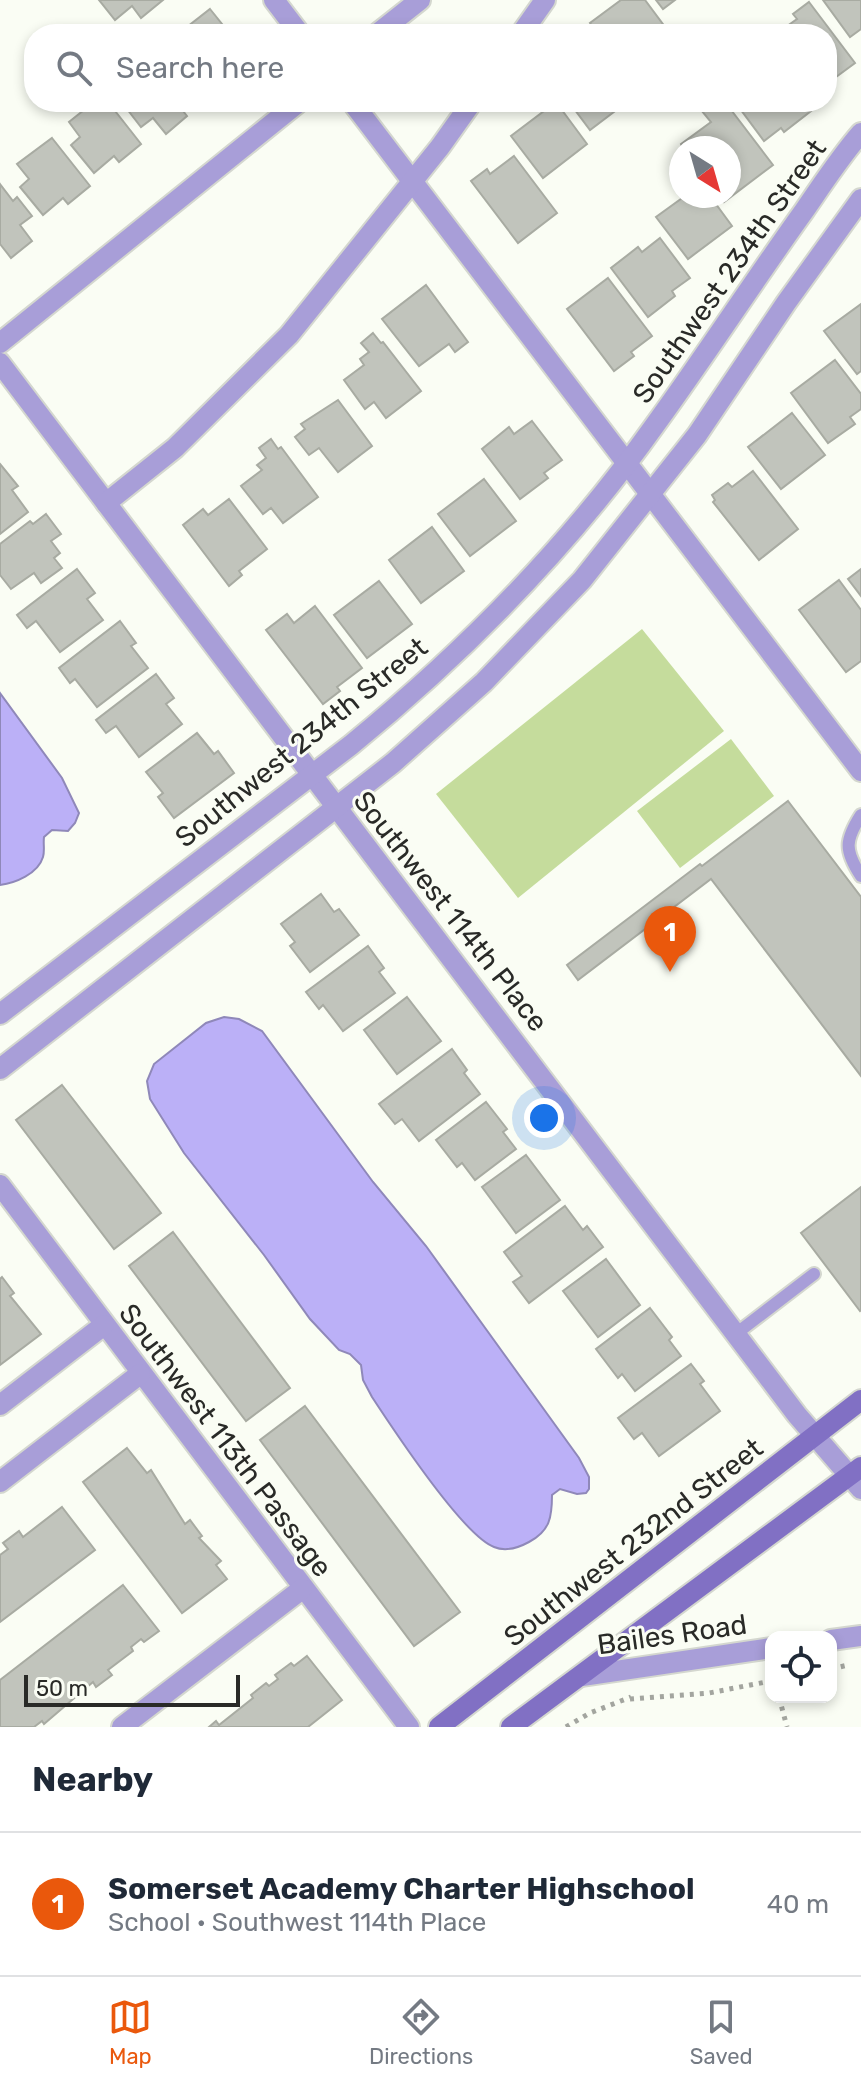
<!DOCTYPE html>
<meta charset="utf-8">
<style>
:root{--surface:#fff;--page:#f2f2f3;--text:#1f2937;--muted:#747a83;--line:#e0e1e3;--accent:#ea580c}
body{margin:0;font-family:Rubik,sans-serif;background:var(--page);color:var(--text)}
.controls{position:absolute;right:24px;bottom:24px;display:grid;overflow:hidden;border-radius:16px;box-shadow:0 4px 12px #0003}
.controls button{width:72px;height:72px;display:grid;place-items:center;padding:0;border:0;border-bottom:2px solid var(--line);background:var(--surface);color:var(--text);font:40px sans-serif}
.compass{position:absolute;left:669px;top:136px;width:72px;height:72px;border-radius:50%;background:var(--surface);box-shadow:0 4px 12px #0003;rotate:143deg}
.scale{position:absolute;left:24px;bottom:20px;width:216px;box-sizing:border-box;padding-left:8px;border:4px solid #292a27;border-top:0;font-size:22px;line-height:28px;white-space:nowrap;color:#292a27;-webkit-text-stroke:6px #fafdf4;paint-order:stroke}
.you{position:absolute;left:544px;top:1118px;width:28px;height:28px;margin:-20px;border:6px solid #fff;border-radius:50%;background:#1a73e8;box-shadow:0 0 0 12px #1a73e833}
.badge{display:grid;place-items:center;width:52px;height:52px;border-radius:50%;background:var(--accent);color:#fff;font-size:26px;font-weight:700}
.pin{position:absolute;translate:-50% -66px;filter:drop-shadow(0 2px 4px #0008)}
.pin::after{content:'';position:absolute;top:42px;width:28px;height:24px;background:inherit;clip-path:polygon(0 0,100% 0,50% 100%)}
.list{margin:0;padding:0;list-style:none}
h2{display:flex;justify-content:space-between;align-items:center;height:104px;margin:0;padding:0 32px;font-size:34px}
h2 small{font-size:26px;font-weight:400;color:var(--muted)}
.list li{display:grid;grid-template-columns:52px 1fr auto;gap:24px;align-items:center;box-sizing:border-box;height:144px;padding:0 32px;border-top:2px solid var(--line)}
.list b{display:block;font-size:30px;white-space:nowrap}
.list p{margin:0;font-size:26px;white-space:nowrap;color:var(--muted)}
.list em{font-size:26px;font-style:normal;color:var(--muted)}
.icon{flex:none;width:44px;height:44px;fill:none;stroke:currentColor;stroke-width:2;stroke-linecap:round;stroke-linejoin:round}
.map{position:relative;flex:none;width:861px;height:1727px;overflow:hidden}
.search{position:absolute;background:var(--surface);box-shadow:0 4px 12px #0003;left:24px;right:24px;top:24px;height:88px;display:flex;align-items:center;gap:20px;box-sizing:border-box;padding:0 28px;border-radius:32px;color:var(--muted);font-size:30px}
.sheet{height:248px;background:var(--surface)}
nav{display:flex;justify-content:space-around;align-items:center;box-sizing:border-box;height:112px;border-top:2px solid var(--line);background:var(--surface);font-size:22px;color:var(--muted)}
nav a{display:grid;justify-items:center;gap:4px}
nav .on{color:var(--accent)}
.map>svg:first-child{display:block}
.green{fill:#c5dc9c}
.water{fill:#bbb0f7;stroke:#8f88b9;stroke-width:2}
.building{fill:#c1c4bc;stroke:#a8aba2;stroke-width:2}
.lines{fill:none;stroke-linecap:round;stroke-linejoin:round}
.lane-casing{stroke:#d4d7cf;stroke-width:16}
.street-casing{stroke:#d4d7cf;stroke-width:24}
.secondary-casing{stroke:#d4d7cf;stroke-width:24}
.path{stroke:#a3a59f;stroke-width:5;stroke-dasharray:4 6;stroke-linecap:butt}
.lane{stroke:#a89ed8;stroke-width:12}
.street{stroke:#a89ed8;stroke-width:20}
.secondary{stroke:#8170c4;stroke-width:20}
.labels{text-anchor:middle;stroke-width:6;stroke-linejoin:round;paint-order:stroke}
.street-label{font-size:28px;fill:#292a27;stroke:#fafdf4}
</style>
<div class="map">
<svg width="861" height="1727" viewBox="0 0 861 1727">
<rect width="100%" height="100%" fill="#fafdf4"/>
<g class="green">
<path d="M642,629L724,731L518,898L436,794Z"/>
<path d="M731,739L774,796L680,868L637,811Z"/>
</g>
<g class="water">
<path d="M0,693L62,778L79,813L75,823L68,831L52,830L44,837C43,844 45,850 43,857C38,874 15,883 0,885Z"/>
<path d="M224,1017L239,1019L262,1031L373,1182L426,1246L579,1458L589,1477V1489L586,1493L577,1494L560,1489L552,1495C552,1517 550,1531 529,1542C518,1548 506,1552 494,1547C463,1535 393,1429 372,1397L363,1380L361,1365L350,1354L339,1350L310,1319L264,1255L184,1153L150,1099L147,1081L154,1064L206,1023Z"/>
</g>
<g class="building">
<path d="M99,0H163L141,18L132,6L115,20Z"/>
<path d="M621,0H645L668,31L665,34H598L590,23Z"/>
<path d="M656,0H675L663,9Z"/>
<path d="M823,0H861V29L850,37Z"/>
<path d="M809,2L855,63L832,80L827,75V34H776L797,19L793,14Z"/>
<path d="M210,9L230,34H178Z"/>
<path d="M94,102H108L141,144L119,162L114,156L94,173L71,145L80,137L69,122Z"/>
<path d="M128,102H176L187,116L166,134L153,118L141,127L127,109L131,106Z"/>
<path d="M556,102L587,144L543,178L511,136Z"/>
<path d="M569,102H627L590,130Z"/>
<path d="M711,102H725L773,165L724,202L720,196H729V148H683L681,144L711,122L701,110Z"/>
<path d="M735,102H804L811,111L784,132L781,128L764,141Z"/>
<path d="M52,138L90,186L68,204L63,198L43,215L20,187L29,179L17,164Z"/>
<path d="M514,156L557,213L518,243L471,181L487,169L490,174Z"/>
<path d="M0,184L13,201L17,197L32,216L20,225L32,241L11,258L0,244Z"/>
<path d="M685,196H710L732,226L688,259L656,217Z"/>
<path d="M660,238L690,278L672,291L675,296L648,317L611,268L638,247L642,252Z"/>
<path d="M608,278L652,336L631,352L634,356L614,371L567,309Z"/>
<path d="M426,285L468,342L455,352L449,344L419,366L382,319Z"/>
<path d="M861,304V371L857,374L824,331Z"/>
<path d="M373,333L381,343L383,342L421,391L386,418L374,402L365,409L344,380L364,365L360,359L369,352L361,343Z"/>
<path d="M835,360L861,394V409L850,417L855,424L828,443L791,393Z"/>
<path d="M338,400L372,446L338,472L319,448L309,455L295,437L305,429L301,424Z"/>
<path d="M792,413L825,455L781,489L748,447Z"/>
<path d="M532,421L562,460L544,473L548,478L520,499L482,449L509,427L514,434Z"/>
<path d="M271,439L278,449L281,447L318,497L283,523L271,508L263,514L241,486L262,470L257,465L266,458L259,448Z"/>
<path d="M0,464L18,486L12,490L28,512L0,534Z"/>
<path d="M753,471L798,529L759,560L713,502L715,500L712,495L728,483L732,487Z"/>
<path d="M484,479L516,521L470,556L438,514Z"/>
<path d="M229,499L267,549L239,571L242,575L229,586L183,525L203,509L208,515Z"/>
<path d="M46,514L61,534L51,541L60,553L54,558L62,568L41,583L34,573L11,589L0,575V544L30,521L33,524Z"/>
<path d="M432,527L464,571L421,603L389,560Z"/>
<path d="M77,569L95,593L87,599L103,620L60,652L36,621L27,628L17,615Z"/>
<path d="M861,569V596L848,579Z"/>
<path d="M839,580L861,610V661L846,672L799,610Z"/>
<path d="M379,581L412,624L367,658L334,615Z"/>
<path d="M315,606L362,668L337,687L340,691L323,704L266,630L287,614L294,623Z"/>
<path d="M120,621L136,643L131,646L148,668L97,707L75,679L70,683L59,668Z"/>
<path d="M156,674L174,698L166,704L182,724L139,757L116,726L106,733L96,720Z"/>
<path d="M197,733L214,754L218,751L234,773L174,818L158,797L163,793L146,772Z"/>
<path d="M788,801L861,897V1076L711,879L578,980L567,965L700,864L702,866Z"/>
<path d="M321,894L334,912L339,909L359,935L310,972L290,946L295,942L281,924Z"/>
<path d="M368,946L384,968L379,972L395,993L343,1031L323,1005L319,1009L306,992Z"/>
<path d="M407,997L441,1041L397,1074L364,1030Z"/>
<path d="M452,1049L467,1070L464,1073L480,1094L419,1141L402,1119L395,1124L379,1104Z"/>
<path d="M62,1085L161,1213L114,1249L16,1120Z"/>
<path d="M486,1102L507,1129L503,1132L516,1149L475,1180L462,1163L457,1167L436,1140Z"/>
<path d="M526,1155L560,1200L516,1233L482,1187Z"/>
<path d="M861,1187V1310L860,1311L801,1233Z"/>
<path d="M565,1206L583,1230L587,1226L603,1247L529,1303L513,1282L522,1276L504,1252Z"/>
<path d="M173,1232L290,1388L246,1421L129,1266Z"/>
<path d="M606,1259L640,1305L598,1337L563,1291Z"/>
<path d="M2,1277L14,1293L10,1296L41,1334L0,1365V1279Z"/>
<path d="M650,1308L672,1337L669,1340L681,1356L635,1391L622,1374L618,1378L596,1349Z"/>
<path d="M691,1364L704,1381L700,1384L720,1411L659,1456L642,1433L634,1439L618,1418Z"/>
<path d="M305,1406L460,1612L414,1646L260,1440Z"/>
<path d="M127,1448L147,1473L151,1470L185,1524L190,1520L202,1536L199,1538L221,1561L216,1565L227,1579L182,1613L83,1482Z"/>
<path d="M62,1507L95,1550L0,1622V1555L8,1549L3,1543L19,1531L23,1537Z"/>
<path d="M123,1585L159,1631L144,1642L141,1639L131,1647L133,1651L108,1670L112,1675L96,1687L93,1682L44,1724L42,1721L34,1727H0V1680Z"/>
<path d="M307,1656L342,1700L308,1727H209L216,1721L219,1725L253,1698L251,1695L266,1683L269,1686L278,1679L275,1675L291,1663L294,1666Z"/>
</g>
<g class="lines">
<defs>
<g id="lane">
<path d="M861,815C845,840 844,850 861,876"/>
<path d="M737,1333L814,1274"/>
</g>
<g id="street">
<path d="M274,0L300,34"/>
<path d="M377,34L420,0"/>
<path d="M521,34L545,0"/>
<path d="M352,102L861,771"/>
<path d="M0,343L299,102"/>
<path d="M0,363L797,1415L861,1489"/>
<path d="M106,503L175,448L289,335L440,147L472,102"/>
<path d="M0,1014L351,745C466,651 569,546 655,425C706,355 753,282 804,211C822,185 840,157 861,133"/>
<path d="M0,1069L393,763L484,682L582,580L697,435L786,303L861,199"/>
<path d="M0,1185L409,1727"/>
<path d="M0,1405L104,1325"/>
<path d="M0,1482L140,1374"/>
<path d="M831,1640L861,1636"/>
<path d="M582,1676L771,1648"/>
<path d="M122,1727L302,1589"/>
</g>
<g id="secondary">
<path d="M439,1727L861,1400"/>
<path d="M511,1727L861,1467"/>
</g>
</defs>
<use href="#lane" class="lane-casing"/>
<use href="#street" class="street-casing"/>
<use href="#secondary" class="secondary-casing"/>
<g class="path">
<path d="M831,1669L848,1665"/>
<path d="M779,1697L787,1727"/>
<path d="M630,1699L709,1693L771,1681"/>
<path d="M566,1727L590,1713L631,1697"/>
</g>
<use href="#lane" class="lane"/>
<use href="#street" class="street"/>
<use href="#secondary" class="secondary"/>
</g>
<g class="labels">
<g class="street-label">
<text transform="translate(729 271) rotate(-55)" y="10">Southwest 234th Street</text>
<text transform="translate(301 742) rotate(-39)" y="10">Southwest 234th Street</text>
<text transform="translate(451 911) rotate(52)" y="10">Southwest 114th Place</text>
<text transform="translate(226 1440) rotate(53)" y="10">Southwest 113th Passage</text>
<text transform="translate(633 1542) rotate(-38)" y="10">Southwest 232nd Street</text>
<text transform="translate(672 1634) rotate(-8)" y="10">Bailes Road</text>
</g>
</g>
</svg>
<div class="controls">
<button><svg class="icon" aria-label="locate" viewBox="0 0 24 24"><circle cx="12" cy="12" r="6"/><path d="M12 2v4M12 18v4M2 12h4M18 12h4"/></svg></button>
</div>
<svg class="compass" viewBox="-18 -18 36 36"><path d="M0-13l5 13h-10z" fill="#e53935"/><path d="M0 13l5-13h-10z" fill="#747a83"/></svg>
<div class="scale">50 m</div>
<div class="you"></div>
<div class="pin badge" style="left:670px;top:972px">1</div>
<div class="search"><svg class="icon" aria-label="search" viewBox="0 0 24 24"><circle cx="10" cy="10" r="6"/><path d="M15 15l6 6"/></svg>Search here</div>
</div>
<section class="sheet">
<h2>Nearby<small></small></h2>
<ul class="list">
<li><span class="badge">1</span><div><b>Somerset Academy Charter Highschool</b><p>School · Southwest 114th Place</p></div><em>40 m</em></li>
</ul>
</section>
<nav>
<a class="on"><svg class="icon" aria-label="map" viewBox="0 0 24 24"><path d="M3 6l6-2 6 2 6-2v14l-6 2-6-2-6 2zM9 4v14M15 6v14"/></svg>Map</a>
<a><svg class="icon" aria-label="directions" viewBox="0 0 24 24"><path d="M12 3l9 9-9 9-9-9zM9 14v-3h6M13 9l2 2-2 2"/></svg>Directions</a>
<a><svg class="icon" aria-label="saved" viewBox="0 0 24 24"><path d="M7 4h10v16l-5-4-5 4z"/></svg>Saved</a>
</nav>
